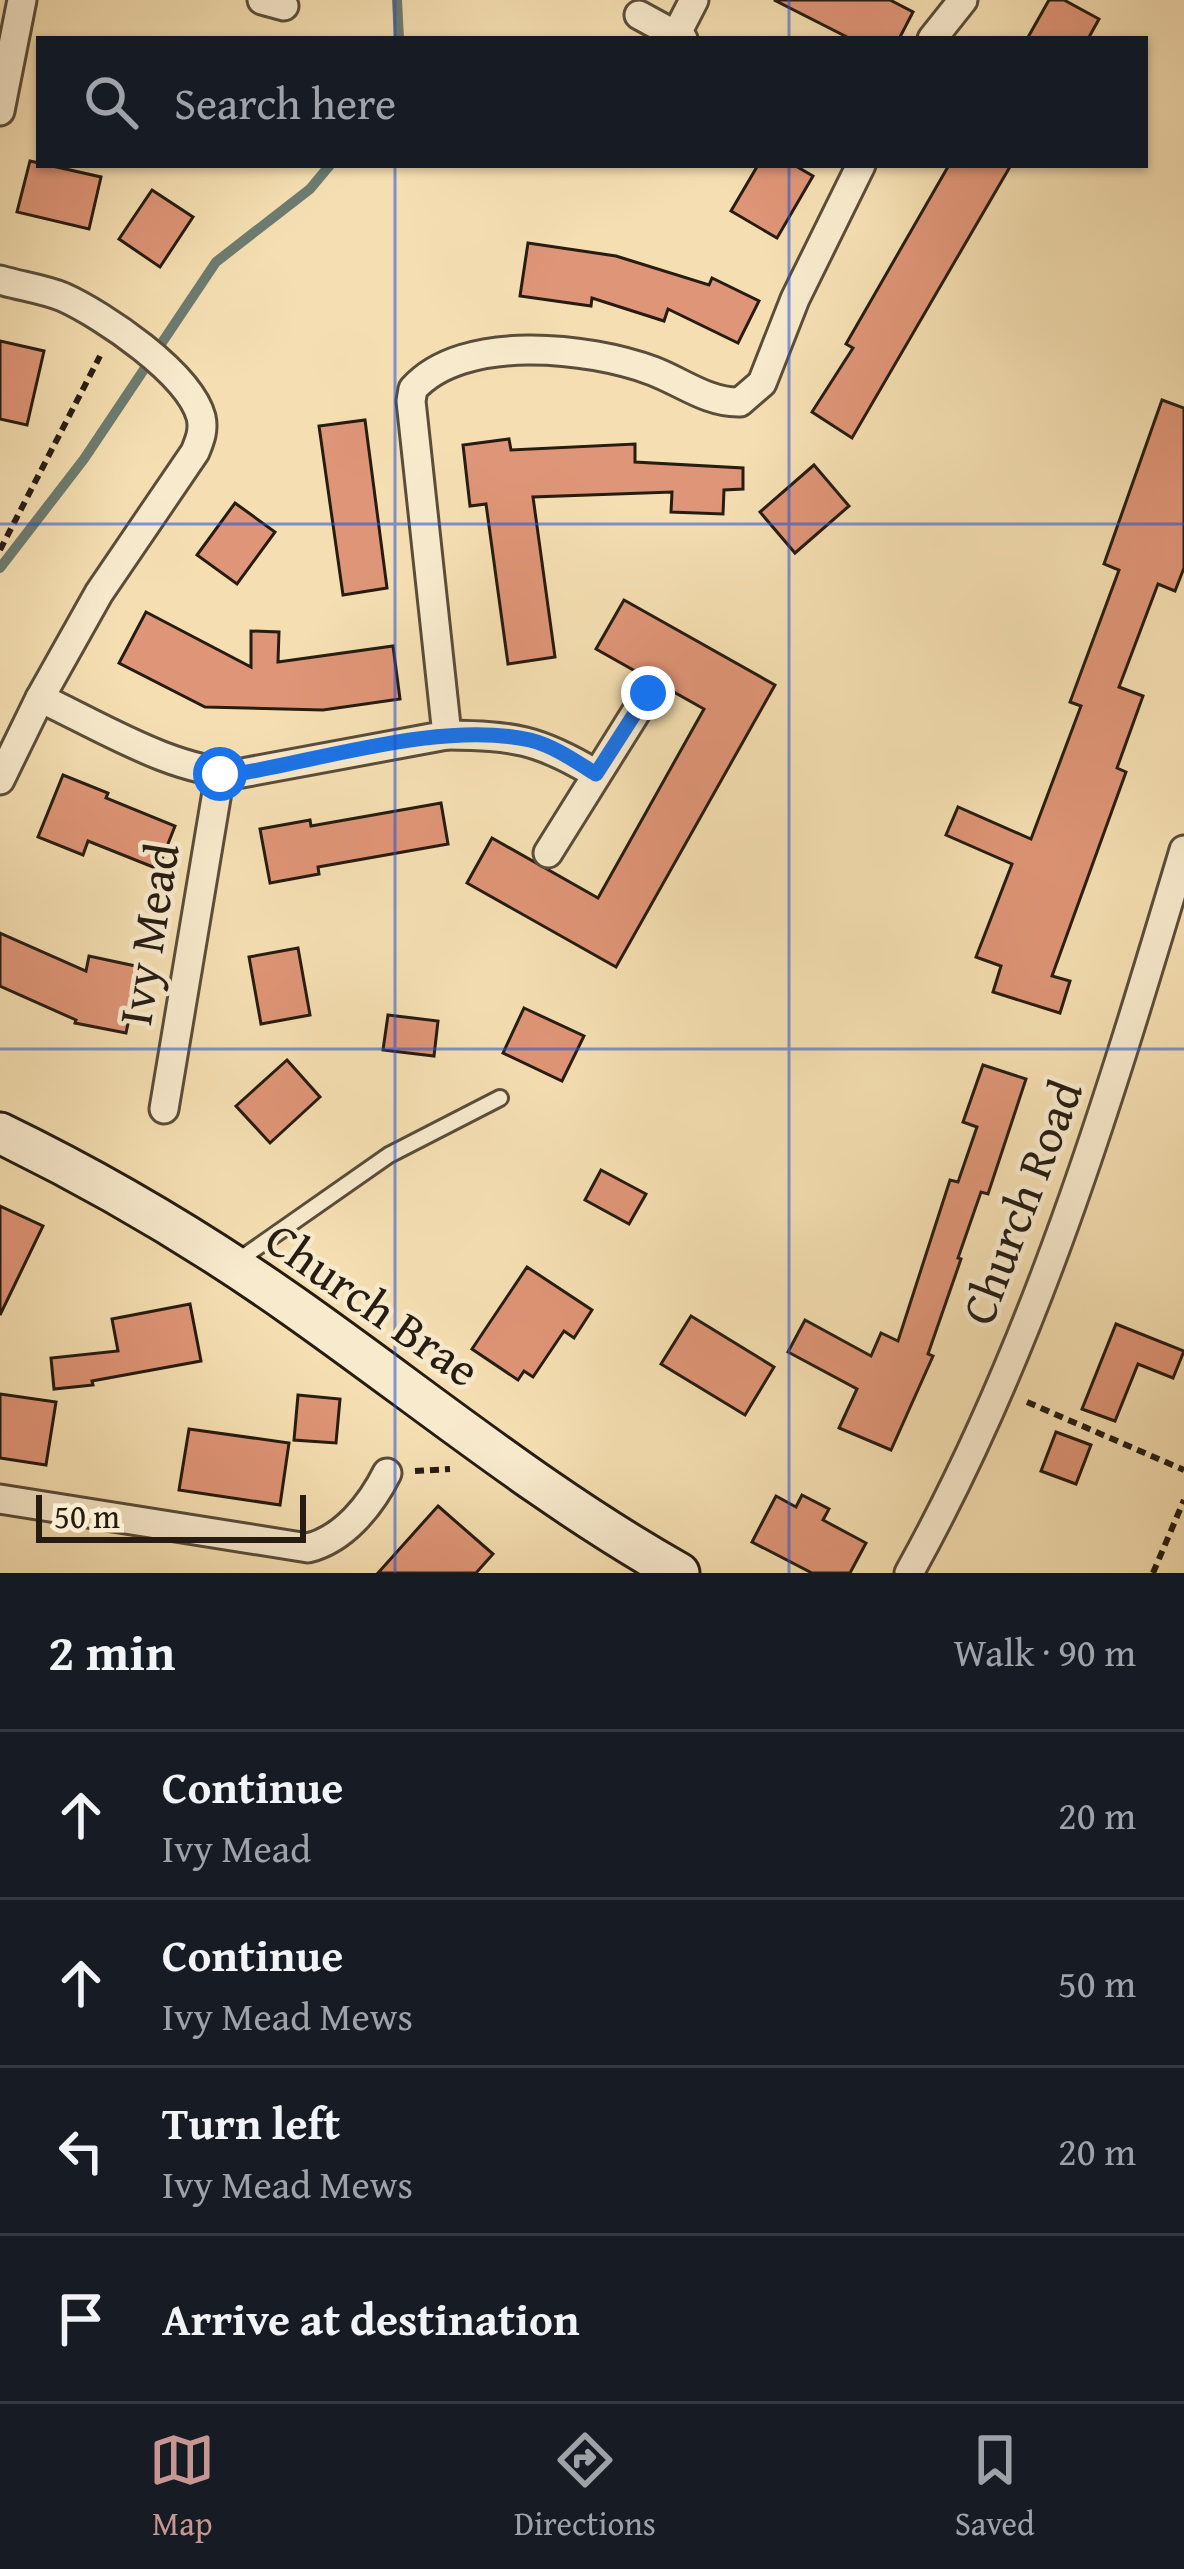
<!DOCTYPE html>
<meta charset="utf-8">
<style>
:root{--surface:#171b24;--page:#242831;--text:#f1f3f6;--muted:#9ea1a6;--line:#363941;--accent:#c59692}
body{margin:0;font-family:"Gentium Book Plus",serif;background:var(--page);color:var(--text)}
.scale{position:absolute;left:36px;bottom:30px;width:270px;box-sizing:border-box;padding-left:12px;border:6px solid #261c12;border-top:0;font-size:33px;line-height:42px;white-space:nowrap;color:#261c12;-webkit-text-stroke:9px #f8eacd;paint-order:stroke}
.stop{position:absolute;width:36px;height:36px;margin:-27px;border:9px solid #1a73e8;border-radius:50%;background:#fff}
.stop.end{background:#1a73e8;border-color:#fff;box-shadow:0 3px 12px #0008}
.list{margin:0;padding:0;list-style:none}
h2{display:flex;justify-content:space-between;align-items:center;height:156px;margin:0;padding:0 48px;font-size:51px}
h2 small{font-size:39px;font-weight:400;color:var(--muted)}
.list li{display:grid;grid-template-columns:78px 1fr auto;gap:36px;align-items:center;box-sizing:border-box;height:168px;padding:0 48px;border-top:3px solid var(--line)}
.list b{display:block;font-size:45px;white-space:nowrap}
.list p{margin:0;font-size:39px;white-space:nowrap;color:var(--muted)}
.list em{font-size:39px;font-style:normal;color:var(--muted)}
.icon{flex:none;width:66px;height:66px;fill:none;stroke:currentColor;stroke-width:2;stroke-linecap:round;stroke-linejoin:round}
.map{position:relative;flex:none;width:1184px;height:1573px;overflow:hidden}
.search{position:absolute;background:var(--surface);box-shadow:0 3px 9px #0004;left:36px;right:36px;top:36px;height:132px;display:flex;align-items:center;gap:30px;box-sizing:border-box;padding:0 42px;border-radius:0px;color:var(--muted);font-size:45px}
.sheet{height:828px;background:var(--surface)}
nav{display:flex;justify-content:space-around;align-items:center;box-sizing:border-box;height:168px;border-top:3px solid var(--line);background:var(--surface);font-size:33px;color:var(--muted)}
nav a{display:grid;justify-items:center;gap:6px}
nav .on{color:var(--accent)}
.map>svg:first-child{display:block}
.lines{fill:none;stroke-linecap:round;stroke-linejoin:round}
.stream{stroke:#6d7c71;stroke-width:10}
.building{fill:#df9577;stroke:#261c12;stroke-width:3}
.service-casing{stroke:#5a4d3a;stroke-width:20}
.minor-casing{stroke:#5a4d3a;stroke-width:33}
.secondary-casing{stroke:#261c12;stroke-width:45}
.path{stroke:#261c12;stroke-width:6;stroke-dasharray:9 6;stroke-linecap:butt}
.service{stroke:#f8eacd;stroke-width:14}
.minor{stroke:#f8eacd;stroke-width:27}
.secondary{stroke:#f8eacd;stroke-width:39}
.route{stroke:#1a73e8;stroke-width:15}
.grid{fill:none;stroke:#1d4ed8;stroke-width:3;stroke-opacity:0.55}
.labels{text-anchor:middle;stroke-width:9;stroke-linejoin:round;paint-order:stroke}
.street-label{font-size:48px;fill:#261c12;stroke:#f8eacd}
</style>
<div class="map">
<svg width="1184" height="1573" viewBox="0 0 1184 1573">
<rect width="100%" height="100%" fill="#f5dfb2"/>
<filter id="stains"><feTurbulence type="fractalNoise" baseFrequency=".00167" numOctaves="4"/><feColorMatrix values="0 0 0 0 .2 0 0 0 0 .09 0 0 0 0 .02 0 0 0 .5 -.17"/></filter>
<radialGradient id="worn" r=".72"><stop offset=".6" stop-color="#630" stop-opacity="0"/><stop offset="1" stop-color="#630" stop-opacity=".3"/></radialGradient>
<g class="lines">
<g class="stream">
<path d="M397,0L399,39"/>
<path d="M0,568L84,459L216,262L310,189L330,165"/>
</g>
</g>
<g class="building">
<path d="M774,0H890L913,12L899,39H851Z"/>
<path d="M1049,0H1064L1099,19L1088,39H1027Z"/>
<path d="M30,161L101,177L89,229L17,212Z"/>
<path d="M758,165H794L813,176L777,238L731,211Z"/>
<path d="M949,165H1011L852,438L812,412L853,348L846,344Z"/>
<path d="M152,190L193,217L160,267L119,239Z"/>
<path d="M528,243L616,256L709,285L712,278L759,301L738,343L668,309L664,321L592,298L591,306L520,296Z"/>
<path d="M0,341L44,351L27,425L0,419Z"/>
<path d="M1162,400L1184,408V568L1175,591L1158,584L1119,687L1143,696L1117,768L1126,772L1052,976L1070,981L1060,1013L993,992L1001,966L976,957L1012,864L946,835L958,807L1031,839L1081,706L1070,702L1119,570L1104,564Z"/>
<path d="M365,420L387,588L343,595L319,426Z"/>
<path d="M509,439L511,450L635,444V462L743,468V489L724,490L723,514L671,512L672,492L533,497L555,657L508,664L486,504L470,506L463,445Z"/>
<path d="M814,465L849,506L795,553L760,512Z"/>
<path d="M235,503L275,532L237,584L197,555Z"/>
<path d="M624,600L775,685L616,967L467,883L492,838L598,898L704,709L665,687L656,677L644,676L596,649Z"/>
<path d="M146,612L251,667V631L279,632L278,662L393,646L400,699L323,710L205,707L119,663Z"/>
<path d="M63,775L108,793L106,798L175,826L158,869L88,841L83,855L38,837Z"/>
<path d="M441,803L448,844L318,867L319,874L270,883L260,829L310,820L311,826Z"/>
<path d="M0,933L86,971L89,956L140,967L126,1033L75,1023L76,1020L0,986Z"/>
<path d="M298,948L310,1015L261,1024L249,957Z"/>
<path d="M524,1008L584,1036L562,1081L503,1053Z"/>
<path d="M388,1015L438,1021L434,1056L383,1050Z"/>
<path d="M287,1060L320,1097L270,1143L236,1106Z"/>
<path d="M983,1065L1026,1079L988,1194L981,1192L958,1258L961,1259L928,1354L933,1356L891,1450L839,1428L857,1389L788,1352L805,1320L871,1356L881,1333L898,1341L950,1180L958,1182L977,1127L963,1122Z"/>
<path d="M601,1170L646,1194L629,1224L585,1200Z"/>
<path d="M0,1206L43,1226L0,1315Z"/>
<path d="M527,1267L592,1310L574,1338L564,1331L533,1377L524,1371L518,1380L472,1349Z"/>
<path d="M190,1304L201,1361L92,1381L93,1385L54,1389L51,1358L118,1351L112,1319Z"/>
<path d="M691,1316L774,1367L745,1415L661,1364Z"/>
<path d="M1116,1324L1184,1351L1173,1378L1138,1364L1115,1421L1082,1409Z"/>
<path d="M0,1394L56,1402L46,1465L0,1458Z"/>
<path d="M298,1395L340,1399L336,1443L294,1440Z"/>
<path d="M189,1429L289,1443L280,1505L179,1490Z"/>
<path d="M1056,1432L1091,1445L1076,1484L1041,1471Z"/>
<path d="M802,1495L829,1509L823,1520L866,1543L850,1573H812L752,1542L776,1496L796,1507Z"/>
<path d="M438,1506L493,1554L476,1573H378Z"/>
</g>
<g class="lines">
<defs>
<path id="service" d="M236,1262L389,1155L500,1098"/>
<g id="minor">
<path d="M262,0L284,6"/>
<path d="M639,15L683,39"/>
<path d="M676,35L694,0"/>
<path d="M932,39L963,0"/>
<path d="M0,111L22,0"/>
<path d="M0,280C20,286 43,289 63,297C103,315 189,373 201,417C204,430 200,440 195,452L99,593L40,698L0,780"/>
<path d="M40,698C98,725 178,775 242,773L447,735L411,401L413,389C463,333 589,347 653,371C682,382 708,403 740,402L762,383L795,299L861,165"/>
<path d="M447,735C514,736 538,739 596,774"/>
<path d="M548,853L648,693"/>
<path d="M164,1109L220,774"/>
<path d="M0,1499L308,1548C344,1539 371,1505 387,1473"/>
<path d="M909,1573C1035,1347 1110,1097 1184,850"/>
</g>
<path id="secondary" d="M0,1133C101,1182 201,1241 293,1306C421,1396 542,1496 679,1573"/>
</defs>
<use href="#service" class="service-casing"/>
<use href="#minor" class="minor-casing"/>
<use href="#secondary" class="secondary-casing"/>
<g class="path">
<path d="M0,550L100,356"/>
<path d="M1027,1402L1184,1470"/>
<path d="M415,1471L450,1469"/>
<path d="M1153,1573L1184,1500"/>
</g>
<use href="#service" class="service"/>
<use href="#minor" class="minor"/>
<use href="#secondary" class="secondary"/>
</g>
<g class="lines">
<path class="route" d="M220,774L242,773C328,758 445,721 530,740C554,746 575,761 596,774L648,693"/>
</g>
<path class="grid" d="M395,0V39M789,0V39M395,165V1573M789,165V1573M0,524H1184M0,1049H1184"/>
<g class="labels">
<g class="street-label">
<text transform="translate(148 934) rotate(-81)" y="17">Ivy Mead</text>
<text transform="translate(1021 1202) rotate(-69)" y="17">Church Road</text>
<text transform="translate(373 1304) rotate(35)" y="17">Church Brae</text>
</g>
</g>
<rect width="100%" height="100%" filter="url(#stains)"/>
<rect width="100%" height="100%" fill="url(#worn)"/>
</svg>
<div class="scale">50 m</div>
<div class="stop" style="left:220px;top:774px"></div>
<div class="stop end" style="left:648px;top:693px"></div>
<div class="search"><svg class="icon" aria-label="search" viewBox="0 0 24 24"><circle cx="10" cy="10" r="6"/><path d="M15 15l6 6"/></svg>Search here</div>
</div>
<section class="sheet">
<h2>2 min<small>Walk · 90 m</small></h2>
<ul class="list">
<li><svg class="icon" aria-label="ahead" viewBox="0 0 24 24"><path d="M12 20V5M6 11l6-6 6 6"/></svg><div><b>Continue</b><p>Ivy Mead</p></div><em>20 m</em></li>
<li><svg class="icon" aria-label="ahead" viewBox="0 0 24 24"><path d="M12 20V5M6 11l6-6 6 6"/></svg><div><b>Continue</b><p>Ivy Mead Mews</p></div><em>50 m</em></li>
<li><svg class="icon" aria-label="left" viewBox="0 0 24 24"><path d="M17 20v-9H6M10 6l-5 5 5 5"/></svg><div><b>Turn left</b><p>Ivy Mead Mews</p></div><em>20 m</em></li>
<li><svg class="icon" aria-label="arrive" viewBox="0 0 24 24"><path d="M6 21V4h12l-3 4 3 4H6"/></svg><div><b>Arrive at destination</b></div></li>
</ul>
</section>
<nav>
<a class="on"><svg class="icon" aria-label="map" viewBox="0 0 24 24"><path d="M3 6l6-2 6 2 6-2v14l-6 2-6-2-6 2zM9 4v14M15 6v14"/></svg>Map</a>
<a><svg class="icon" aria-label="directions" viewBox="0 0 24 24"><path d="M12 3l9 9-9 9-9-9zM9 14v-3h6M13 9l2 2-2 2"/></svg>Directions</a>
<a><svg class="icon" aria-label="saved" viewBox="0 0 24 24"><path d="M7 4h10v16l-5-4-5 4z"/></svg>Saved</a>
</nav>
